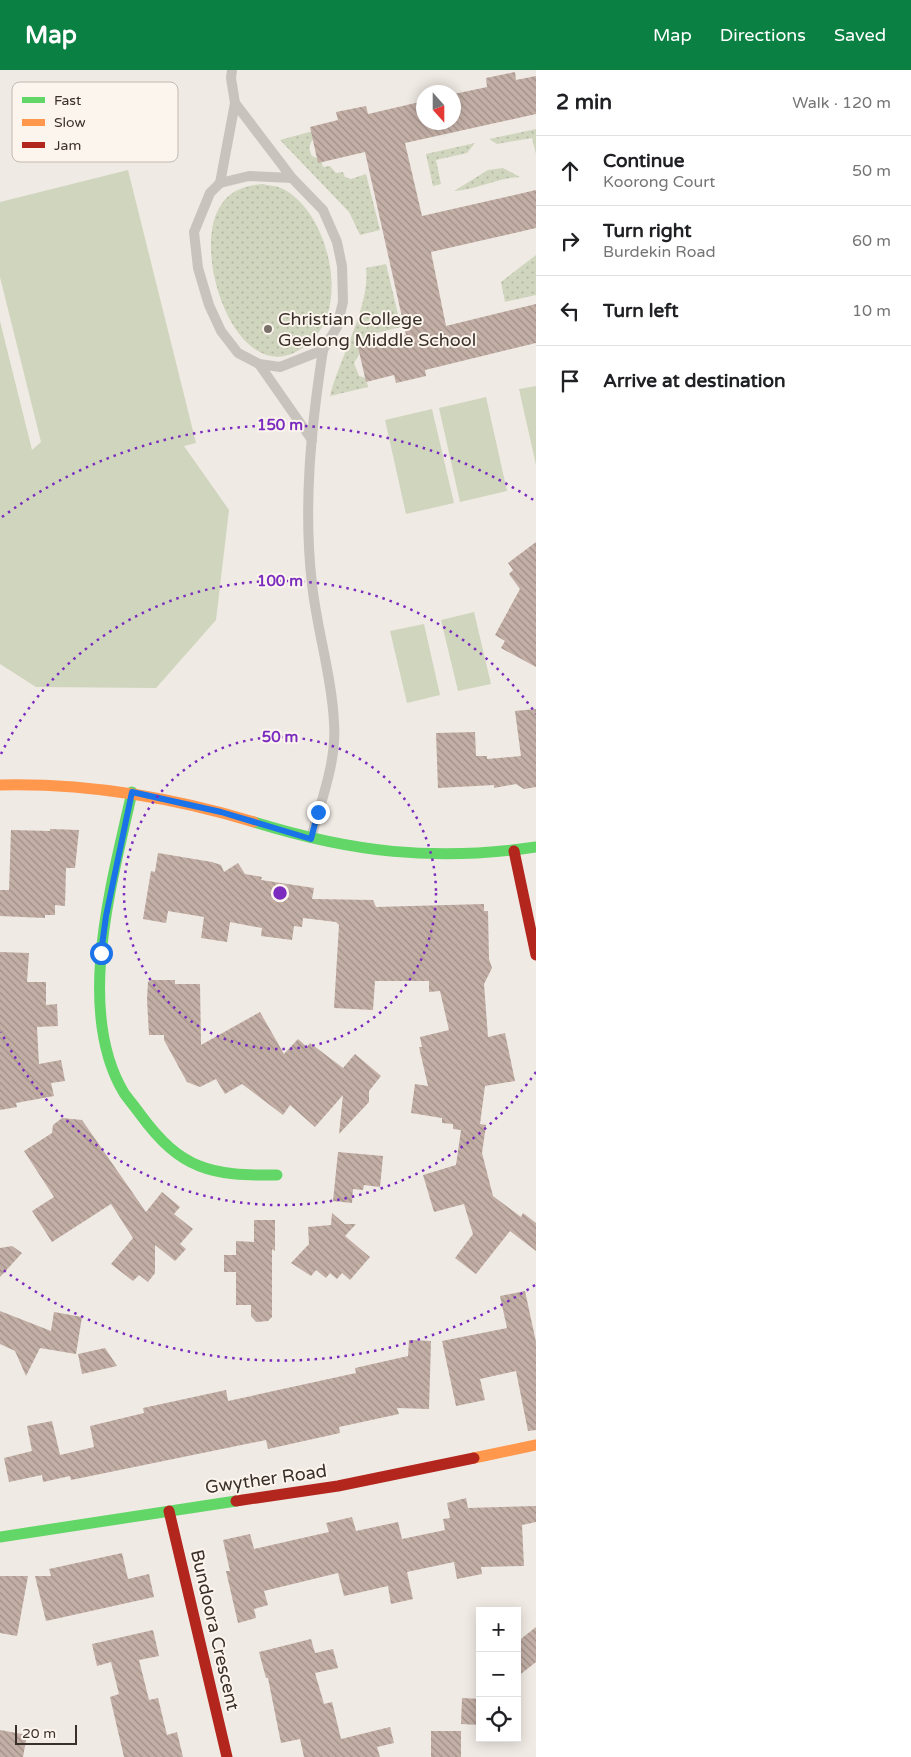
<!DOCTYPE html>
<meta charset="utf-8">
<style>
:root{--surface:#fff;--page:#f2f2f2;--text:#202124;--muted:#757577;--line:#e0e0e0;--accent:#0b8043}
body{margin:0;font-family:"Varela Round",sans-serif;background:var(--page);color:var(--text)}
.controls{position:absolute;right:15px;bottom:15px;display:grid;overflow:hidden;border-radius:0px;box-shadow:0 2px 12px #0003}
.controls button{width:45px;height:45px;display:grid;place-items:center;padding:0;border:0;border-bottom:1px solid var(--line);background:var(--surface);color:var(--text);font:25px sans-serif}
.compass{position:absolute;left:416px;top:15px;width:45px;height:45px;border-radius:50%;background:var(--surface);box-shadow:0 2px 12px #0003;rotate:159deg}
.scale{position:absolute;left:15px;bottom:12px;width:62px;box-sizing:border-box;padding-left:5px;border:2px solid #3a302a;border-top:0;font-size:14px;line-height:18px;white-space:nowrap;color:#3a302a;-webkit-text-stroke:4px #fbf5ed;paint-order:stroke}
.stop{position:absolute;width:15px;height:15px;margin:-11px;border:4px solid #1a73e8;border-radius:50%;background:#fff}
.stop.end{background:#1a73e8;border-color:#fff;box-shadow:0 1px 5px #0008}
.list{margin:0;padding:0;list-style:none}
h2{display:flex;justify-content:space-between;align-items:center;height:65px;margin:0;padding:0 20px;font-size:21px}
h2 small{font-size:16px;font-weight:400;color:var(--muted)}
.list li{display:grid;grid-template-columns:32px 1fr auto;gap:15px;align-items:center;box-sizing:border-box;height:70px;padding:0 20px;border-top:1px solid var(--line)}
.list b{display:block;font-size:19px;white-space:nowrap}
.list p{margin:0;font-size:16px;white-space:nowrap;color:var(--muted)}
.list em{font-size:16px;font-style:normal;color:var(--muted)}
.icon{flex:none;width:28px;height:28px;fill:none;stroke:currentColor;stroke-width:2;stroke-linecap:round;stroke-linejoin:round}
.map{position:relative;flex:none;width:536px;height:1687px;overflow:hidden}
header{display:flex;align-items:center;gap:30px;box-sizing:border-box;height:70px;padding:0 25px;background:var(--accent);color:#fff}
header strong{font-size:24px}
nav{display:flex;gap:28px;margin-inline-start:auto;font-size:18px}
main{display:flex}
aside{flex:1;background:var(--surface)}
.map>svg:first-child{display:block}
.grass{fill:url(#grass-dots)}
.garden{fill:#d0d5be}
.building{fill:url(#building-back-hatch)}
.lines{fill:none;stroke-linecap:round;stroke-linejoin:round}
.path{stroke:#c2bbb5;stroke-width:3;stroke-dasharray:2.5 2.5;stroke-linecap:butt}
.lane{stroke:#c9c3bd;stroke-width:10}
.fast{stroke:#63d668;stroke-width:11}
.slow{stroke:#ff974d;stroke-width:11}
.jam{stroke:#b3261e;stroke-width:11}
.route{stroke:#1a73e8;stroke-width:6}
.ring{fill:none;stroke:#7b2cbf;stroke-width:2.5;stroke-dasharray:2.5 5}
.poi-dot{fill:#7a716b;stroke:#fbf5ed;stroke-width:2}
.labels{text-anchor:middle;stroke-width:4;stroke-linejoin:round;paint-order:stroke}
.poi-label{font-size:18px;fill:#3a302a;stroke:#fbf5ed;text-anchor:start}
.street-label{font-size:18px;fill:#3a302a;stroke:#fbf5ed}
.key{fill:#fbf5ed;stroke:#c1bab2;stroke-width:1}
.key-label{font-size:14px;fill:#3a302a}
.centre{fill:#7b2cbf;stroke:#fbf5ed;stroke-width:2.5}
.ring-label{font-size:15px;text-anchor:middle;font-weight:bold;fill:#7b2cbf;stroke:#fbf5ed;stroke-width:4;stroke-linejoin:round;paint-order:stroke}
</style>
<header>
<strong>Map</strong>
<nav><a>Map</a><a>Directions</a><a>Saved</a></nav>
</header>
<main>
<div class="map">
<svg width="536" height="1687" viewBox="0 0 536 1687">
<defs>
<pattern id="grass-dots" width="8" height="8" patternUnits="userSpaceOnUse" patternTransform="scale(1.25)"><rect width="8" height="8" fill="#d0d5be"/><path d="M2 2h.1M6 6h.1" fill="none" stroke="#b3b7a3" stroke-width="1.8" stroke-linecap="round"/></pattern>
<pattern id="building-back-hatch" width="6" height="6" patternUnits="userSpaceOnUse" patternTransform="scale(1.25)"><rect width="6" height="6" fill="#c3afa6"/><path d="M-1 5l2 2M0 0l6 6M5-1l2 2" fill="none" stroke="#9f8f87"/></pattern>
</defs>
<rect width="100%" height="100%" fill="#f0eae4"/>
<g class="grass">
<path d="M536,59V84L532,68L497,74L489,69Z"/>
<path d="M313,61L315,67C309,74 308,78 312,86L321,90L323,97L330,96L336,103L343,102L345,107L351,109L366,104L380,160L360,165L349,142L280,70Z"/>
<path d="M475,73L467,83L436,90L441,114L433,116L426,84Z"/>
<path d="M503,98L520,107C497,108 477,120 454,121L488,100Z"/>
<path d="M263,114C271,116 279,116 285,120C328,144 349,232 314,268C244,340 187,184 221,135C230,120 247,115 263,114Z"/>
<path d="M536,185V225L505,232L501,212Z"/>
<path d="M386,194L401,257L373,264L370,269L358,272L361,281L354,293L359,306L366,308L368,317L330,326C339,289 371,234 366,198Z"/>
</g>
<g class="garden">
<path d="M128,100L196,373L184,376L229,440L216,550L156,618L36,617L0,594V251L32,380L41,372L0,207V132Z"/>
<path d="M536,316V395L519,319Z"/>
<path d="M486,327L507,421L460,432L439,338Z"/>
<path d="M432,339L454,433L406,444L385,350Z"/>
<path d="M474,542L491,614L458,621L441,550Z"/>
<path d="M424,554L440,625L407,633L390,561Z"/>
</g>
<g class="building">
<path d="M515,2L516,10L536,6V44L405,73L422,146L536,120V158L431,182L446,256L536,234V273L425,300L426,306L396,313L394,305L366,312L358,277L406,265L365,82L318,93L310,57L338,50L336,42L366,36L368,44L424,31V52H454V24L487,17L486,8Z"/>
<path d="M536,472V597L501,578L505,571L495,565L520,519L509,504L513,500L508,493Z"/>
<path d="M536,639V717L524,719L516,714L494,718V715L438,718L436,663L475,662L476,686H487V689L521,686L515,641Z"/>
<path d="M50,759L79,760L75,798H66L65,836L55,835V845H45V848L0,846V820H9L11,760L50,761Z"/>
<path d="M158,783L212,792L221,795L224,802L238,793L245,804L262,807L261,810L314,818L312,829L373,830L376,837L484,834V841H488L489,889L492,898L484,914L488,967L505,963L515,1011L485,1016L480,1054L486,1055L482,1083L493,1126L521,1147L523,1143L536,1153V1181L510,1161L476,1204L455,1188L473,1164L464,1134L434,1142L423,1105L456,1095L461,1060L453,1059V1054L442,1053V1048L411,1043L415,1014L428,1016L419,977H422L420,967L449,960L440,921L429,922V911H375L373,940L334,938L339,855L336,852L303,848L302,857L294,856L292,870L261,866L262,858L230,852L227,872L201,868L204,847L168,841L166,853L143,849L151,801L155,802Z"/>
<path d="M0,882L29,883L27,912H46V935L57,934L58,956L37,957L39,994L61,990L65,1011L51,1013L54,1026L16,1033L17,1037L0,1040Z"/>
<path d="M151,910H175V914H200L201,975L260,942L284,984L298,969L307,977L310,973L343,998L355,984L381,1006L369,1021V1032L339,1064L343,1025L315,1057L290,1035L283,1045L242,1014L225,1024L216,1009L200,1017L187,1012L164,970V965H149L147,929L148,912Z"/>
<path d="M62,1048L82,1050L146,1142L162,1122L180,1137L174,1144L193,1159L180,1174L186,1179L175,1191L155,1175V1203L148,1212L139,1205L133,1211L111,1194L133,1168L111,1134L52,1172L32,1141L54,1127L24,1081L52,1063L53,1055Z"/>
<path d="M338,1082L383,1086L380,1117L364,1115L363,1120L353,1119L352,1133L333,1131Z"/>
<path d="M332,1143L345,1154H356L345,1166L370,1187L350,1210L342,1203L337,1209L330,1203L326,1208L316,1200L311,1206L291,1193L309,1174L308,1157L331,1155Z"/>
<path d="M254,1150H275V1181L272,1179V1247L268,1251L256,1252L251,1246V1235H236V1202H224V1185H236V1171L254,1172Z"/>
<path d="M12,1176L22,1183L0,1207V1178Z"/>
<path d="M525,1221L536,1272V1360L528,1361L516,1301L480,1309L485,1330L456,1336L442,1271L507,1258L500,1226Z"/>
<path d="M0,1241L51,1261L54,1242L82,1247L76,1284L40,1278L26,1306L15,1281L0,1274Z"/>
<path d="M409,1270L431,1271L429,1339L397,1338L399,1344L339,1357L340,1363L268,1379L266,1370L71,1410L70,1406L43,1412L42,1405L9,1412L4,1388L32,1381L27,1356L52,1351L60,1385L94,1377L90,1356L144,1343L143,1338L226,1320L228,1331L356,1303L355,1298L408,1286Z"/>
<path d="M105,1278L117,1296L82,1304L78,1284Z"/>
<path d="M466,1428L468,1438L536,1436V1452L522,1455L524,1496L481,1497L482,1504L457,1509L454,1492L407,1502L413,1529L391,1534L388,1516L344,1526L338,1503L264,1521L268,1535L254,1539L256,1548L238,1553L226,1501H230L223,1470L250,1464L254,1479L329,1462L326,1453L352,1447L356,1461L398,1452L402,1469L445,1460L443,1449L450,1448L447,1433Z"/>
<path d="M122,1483L128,1509L149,1504L154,1527L46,1551L35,1506H51L49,1499Z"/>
<path d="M0,1506H28L17,1566L0,1563Z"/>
<path d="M536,1557V1592L517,1607V1572Z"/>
<path d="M153,1560L159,1586L139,1590L149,1630L158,1628L167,1665L177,1662L183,1687H124L110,1627L119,1624L111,1592L97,1596L92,1574Z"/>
<path d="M311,1569L315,1583L333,1579L338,1598L315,1603L324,1634L332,1632L341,1669L390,1657L394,1673L377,1677L380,1687H304L300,1669L281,1673L268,1608H266L259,1582Z"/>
<path d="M462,1628L480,1629V1655L461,1654Z"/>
<path d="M0,1660L27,1665L23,1687H0Z"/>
<rect x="431" y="1661" width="30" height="26"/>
</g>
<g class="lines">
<path class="path" d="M260,359L280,348"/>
<g class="lane">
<path d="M235,33L292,108L323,140L337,172L342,196L343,232L337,257L323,280L280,297L259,294L238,283L221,261L209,235L198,198L194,162L210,123L220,113L249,106L292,108"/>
<path d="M220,113L235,33L231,8L232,0"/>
<path d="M259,294L312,370"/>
<path d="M311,768C321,731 337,691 334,653C332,606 317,561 312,514C303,437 311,357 323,280"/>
</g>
<g class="fast">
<path d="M132,722C113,809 74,940 124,1023C129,1030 135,1037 140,1044C181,1100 211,1106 277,1105"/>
<path d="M254,752C351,782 434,792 536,777"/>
<path d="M0,1467L236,1431"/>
</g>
<g class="slow">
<path d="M0,715C86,713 171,727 254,752"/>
<path d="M474,1388L536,1375"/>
</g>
<g class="jam">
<path d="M514,781L536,885"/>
<path d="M236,1431L338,1416L474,1388"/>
<path d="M169,1441L227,1687"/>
</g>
</g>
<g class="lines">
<path class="route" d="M101,883L106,846L132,722L221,742L311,769L318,742"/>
</g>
<g class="ring">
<circle cx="280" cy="823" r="156"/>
<path d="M536 1002A312 312 0 0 1 1 962M1 684A312 312 0 0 1 536 644"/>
<path d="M535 1215A468 468 0 0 1 2 1199M2 447A468 468 0 0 1 535 431"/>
</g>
<circle class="poi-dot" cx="268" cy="259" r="5"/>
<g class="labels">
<g class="poi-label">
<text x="278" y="255">Christian College<tspan x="278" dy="21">Geelong Middle School</tspan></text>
</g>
<g class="street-label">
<text transform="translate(266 1409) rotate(-8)" y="6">Gwyther Road</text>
<text transform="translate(215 1560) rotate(77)" y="6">Bundoora Crescent</text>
</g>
</g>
<rect x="12" y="12" width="166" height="80" rx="8" class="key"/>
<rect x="22" y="27" width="23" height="6" fill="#63d668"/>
<rect x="22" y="49" width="23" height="7" fill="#ff974d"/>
<rect x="22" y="72" width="23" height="6" fill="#b3261e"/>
<g class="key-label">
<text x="54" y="35">Fast</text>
<text x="54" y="57">Slow</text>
<text x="54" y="80">Jam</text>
</g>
<circle cx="280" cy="823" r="8" class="centre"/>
<g class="ring-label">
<text x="280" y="360">150 m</text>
<text x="280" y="516">100 m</text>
<text x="280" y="672">50 m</text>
</g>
</svg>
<div class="controls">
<button>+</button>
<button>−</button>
<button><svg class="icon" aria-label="locate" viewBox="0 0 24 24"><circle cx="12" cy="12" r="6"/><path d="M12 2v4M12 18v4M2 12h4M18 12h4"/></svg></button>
</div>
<svg class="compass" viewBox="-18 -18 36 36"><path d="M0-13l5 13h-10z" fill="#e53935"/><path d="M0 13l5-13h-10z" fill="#757577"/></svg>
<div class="scale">20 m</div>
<div class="stop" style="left:101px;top:883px"></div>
<div class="stop end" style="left:318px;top:742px"></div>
</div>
<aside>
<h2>2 min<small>Walk · 120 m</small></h2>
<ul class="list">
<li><svg class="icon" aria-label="ahead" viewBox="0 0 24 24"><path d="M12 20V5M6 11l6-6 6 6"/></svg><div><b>Continue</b><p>Koorong Court</p></div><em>50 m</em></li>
<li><svg class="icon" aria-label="right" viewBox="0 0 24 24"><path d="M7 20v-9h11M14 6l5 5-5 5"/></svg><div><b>Turn right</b><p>Burdekin Road</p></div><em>60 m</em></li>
<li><svg class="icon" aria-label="left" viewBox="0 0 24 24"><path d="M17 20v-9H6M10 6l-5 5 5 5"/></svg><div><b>Turn left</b></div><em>10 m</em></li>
<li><svg class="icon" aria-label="arrive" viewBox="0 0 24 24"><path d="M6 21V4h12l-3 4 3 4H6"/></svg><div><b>Arrive at destination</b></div></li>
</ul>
</aside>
</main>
